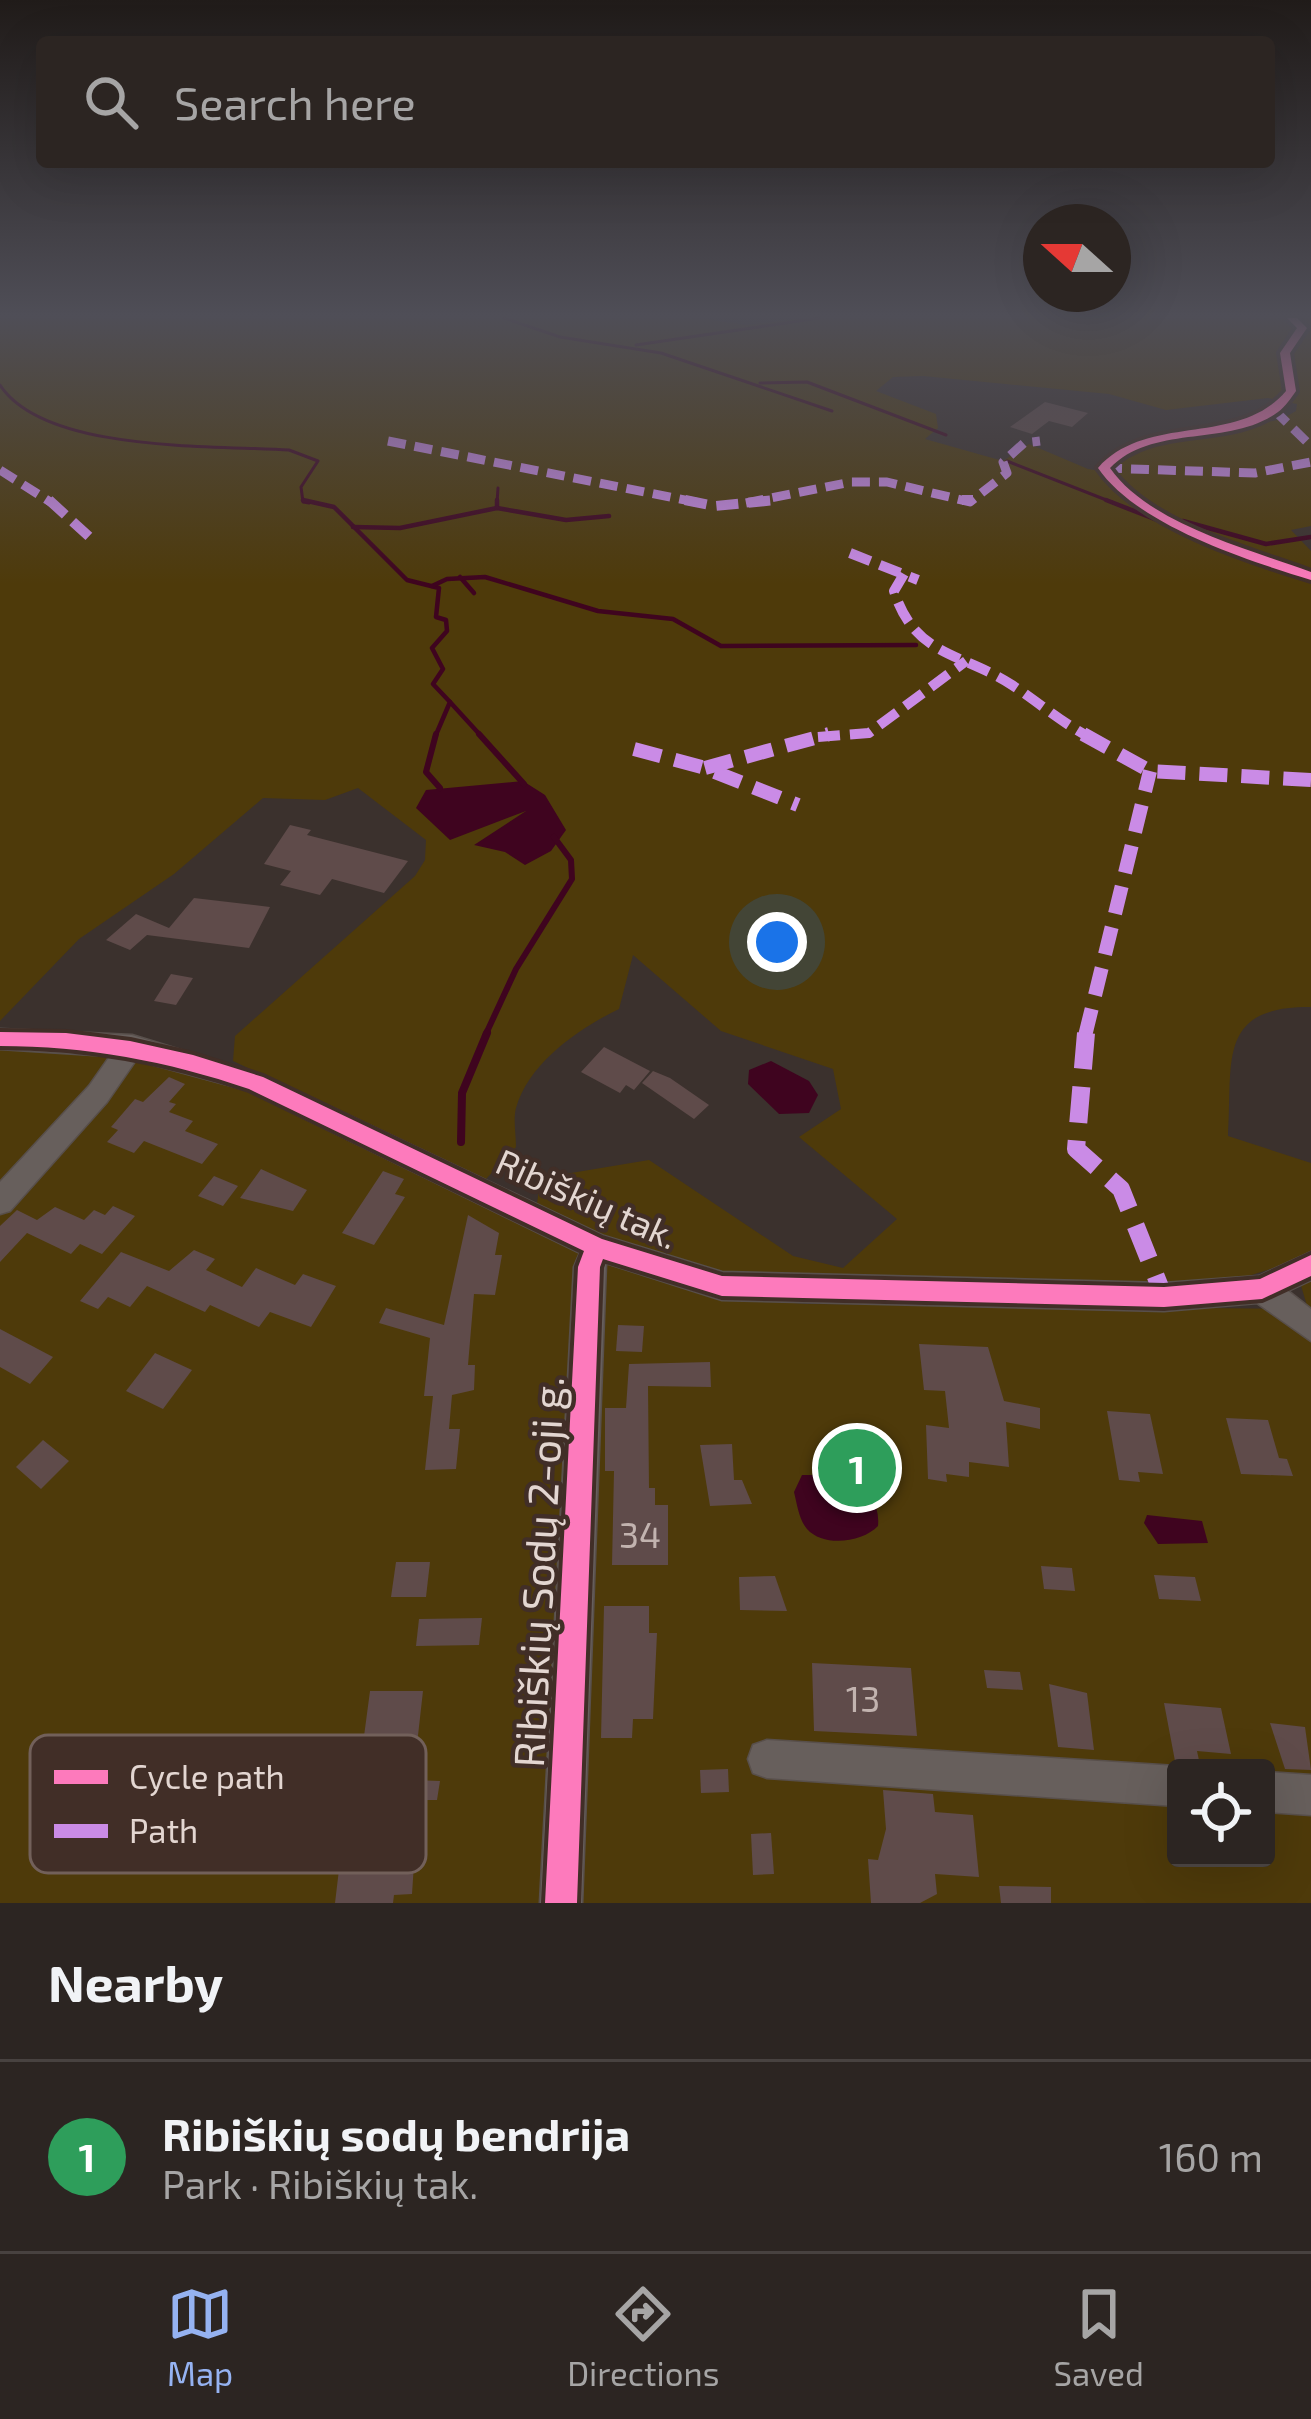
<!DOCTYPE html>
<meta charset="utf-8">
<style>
:root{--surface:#2c2522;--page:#38312f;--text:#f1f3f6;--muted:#a6a5a5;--line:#484240;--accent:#95b2f1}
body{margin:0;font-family:"Exo 2",sans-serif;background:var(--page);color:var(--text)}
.controls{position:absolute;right:36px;bottom:36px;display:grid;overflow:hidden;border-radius:12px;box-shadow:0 12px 48px #0002}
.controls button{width:108px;height:108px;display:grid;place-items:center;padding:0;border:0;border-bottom:3px solid var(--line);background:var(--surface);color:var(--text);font:60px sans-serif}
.compass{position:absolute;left:1023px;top:204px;width:108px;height:108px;border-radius:50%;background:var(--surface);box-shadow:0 12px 48px #0002;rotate:291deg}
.you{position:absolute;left:777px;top:942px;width:42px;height:42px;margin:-30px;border:9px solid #fff;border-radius:50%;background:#1a73e8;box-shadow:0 0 0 18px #1a73e833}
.badge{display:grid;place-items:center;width:78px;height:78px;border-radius:50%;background:var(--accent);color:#fff;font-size:39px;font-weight:700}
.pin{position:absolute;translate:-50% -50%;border:6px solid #fff;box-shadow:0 3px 12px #0006}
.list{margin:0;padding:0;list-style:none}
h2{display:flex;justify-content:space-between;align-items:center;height:156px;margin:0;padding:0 48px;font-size:51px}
h2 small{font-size:39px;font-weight:400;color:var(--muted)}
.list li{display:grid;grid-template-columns:78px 1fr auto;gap:36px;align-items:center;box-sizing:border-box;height:192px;padding:0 48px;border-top:3px solid var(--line)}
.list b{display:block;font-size:45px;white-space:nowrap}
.list p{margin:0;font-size:39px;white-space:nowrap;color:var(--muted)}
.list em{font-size:39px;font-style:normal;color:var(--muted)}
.icon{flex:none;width:66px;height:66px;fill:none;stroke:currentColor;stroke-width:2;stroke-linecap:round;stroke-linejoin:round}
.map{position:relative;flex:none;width:1311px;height:1903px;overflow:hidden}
.search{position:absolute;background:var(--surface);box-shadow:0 12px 48px #0002;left:36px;right:36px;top:36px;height:132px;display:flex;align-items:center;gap:30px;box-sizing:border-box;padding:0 42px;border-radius:12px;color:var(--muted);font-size:45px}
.sheet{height:348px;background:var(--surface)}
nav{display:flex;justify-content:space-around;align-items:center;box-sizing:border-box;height:168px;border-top:3px solid var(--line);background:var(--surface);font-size:33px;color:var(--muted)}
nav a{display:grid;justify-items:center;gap:6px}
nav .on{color:var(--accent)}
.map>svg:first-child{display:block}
.green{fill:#4e3a0a;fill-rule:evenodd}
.water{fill:#3f041f}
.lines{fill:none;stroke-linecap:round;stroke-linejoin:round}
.stream-far3{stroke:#3f041f;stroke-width:3}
.stream-far2{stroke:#3f041f;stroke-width:4.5}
.stream-far1{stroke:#3f041f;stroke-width:6}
.stream{stroke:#3f041f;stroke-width:8}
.building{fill:#5f4b4a}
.minor-casing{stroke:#584f4b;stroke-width:3}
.minor{fill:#675f5c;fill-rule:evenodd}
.quiet-far3{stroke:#ca8be6;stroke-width:9;stroke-dasharray:18 9;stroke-linecap:butt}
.quiet-far2{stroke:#ca8be6;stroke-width:10;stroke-dasharray:22 10;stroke-linecap:butt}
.quiet-far1{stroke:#ca8be6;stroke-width:14;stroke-dasharray:28 14;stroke-linecap:butt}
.quiet{stroke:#ca8be6;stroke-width:18;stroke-dasharray:36 18;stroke-linecap:butt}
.cycleway-casing{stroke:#412e27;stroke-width:8}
.cycleway{fill:#fd7abc;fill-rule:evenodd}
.labels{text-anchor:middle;stroke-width:9;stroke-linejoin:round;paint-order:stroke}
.street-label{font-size:36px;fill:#e3d6d1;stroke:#412e27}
.near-number-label{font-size:36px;fill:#c2b3af}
.near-street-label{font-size:42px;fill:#e3d6d1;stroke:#412e27}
.key{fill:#412e27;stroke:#72605a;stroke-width:3}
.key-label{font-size:33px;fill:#e3d6d1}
</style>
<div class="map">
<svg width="1311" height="1903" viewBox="0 0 1311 1903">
<rect width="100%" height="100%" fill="#3b312d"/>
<path class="green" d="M0,318H698L746,325L809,318H1311V526L1291,530L1311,551V1007C1216,1006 1233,1062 1228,1136L1311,1163V1903H0V1047C76,1048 153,1053 225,1080C430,1156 579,1292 808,1304L1308,1309L1299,1279L1286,1264L1217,1286L731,1276L624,1248L537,1204L539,1188L553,1176L649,1160L793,1256L843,1268L897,1219L799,1137L841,1109L833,1069L721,1031L633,955L619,1009C580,1028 529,1062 516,1108C513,1119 516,1135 516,1147L486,1179L233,1061L235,1036L415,876L425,860L426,840L358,788L325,800L263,798L174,874L79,939L0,1021ZM923,376L1109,394L1166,410L1268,398L1297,404L1296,411L1282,419L1150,446L1118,463L1114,473L1088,469L1029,444L1003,461L925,439L938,428L936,414L876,391L893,377ZM1176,1768H1266V1858H1176Z"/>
<g class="water">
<path d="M523,781L545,795L566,830L551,851L525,865L505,852L474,845L526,811L450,840L416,808L426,790Z"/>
<path d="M771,1061L809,1081L818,1095L809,1113L779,1114L748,1084L749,1070Z"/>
<path d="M802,1475C838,1474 882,1484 878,1526C863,1542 824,1548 807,1529C799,1520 797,1504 794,1492Z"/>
<path d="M1147,1515L1202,1521L1208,1543L1158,1544L1144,1523Z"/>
</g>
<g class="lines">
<g class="stream-far3">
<path d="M504,318L560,337L661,353L832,411"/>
<path d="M636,345L819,318"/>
<path d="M760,383L807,382L946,435"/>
<path d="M0,385C45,453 213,445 289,450L318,461L301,487L303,502L309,503"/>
<path d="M1007,461L1114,503"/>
<path d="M497,503L498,488"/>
</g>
<g class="stream-far2">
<path d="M303,500L334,507L407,580L439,588L436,617L446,620L447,631L432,648L443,669L433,684L450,702L435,737"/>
<path d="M1106,500L1170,525"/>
<path d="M497,508V500"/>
<path d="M1183,521L1266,544L1311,537"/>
<path d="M353,527L400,528L497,508L566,520L609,516"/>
<path d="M460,577L474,593"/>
<path d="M432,586L447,579L485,577L598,611L673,619L721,646L916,645"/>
<path d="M450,702L482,737"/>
</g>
<g class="stream-far1">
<path d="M436,734L426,772L440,788"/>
<path d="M479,734L524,784"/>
<path d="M485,1036L516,969L572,879L571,860L554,837"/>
</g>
<path class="stream" d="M461,1142L462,1093L487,1033"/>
</g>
<g class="building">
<path d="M1045,402L1088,413L1072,427L1049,421L1032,434L1010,427Z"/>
<path d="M290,825L311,830L307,835L408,861L384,893L332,879L320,895L280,885L291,871L264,864Z"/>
<path d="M194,898L270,907L249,948L147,935L130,950L106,940L136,914L169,928Z"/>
<path d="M171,974L193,978L176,1005L154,1001Z"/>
<path d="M604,1047L650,1071L634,1090L626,1085L620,1093L581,1072Z"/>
<path d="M653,1071L670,1078L709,1105L694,1119L642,1083Z"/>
<path d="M169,1077L185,1084L169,1102L176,1104L169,1112L193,1121L185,1131L218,1144L202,1164L144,1141L134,1153L107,1142L118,1130L111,1127L135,1099L143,1102Z"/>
<path d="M261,1169L307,1190L293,1211L240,1198Z"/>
<path d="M383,1171L404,1179L395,1194L405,1197L374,1245L342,1233Z"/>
<path d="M214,1176L238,1186L223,1206L198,1196Z"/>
<path d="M113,1206L135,1216L102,1254L80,1244L71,1254L27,1233L0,1262V1226L17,1210L37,1220L55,1207L84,1220L94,1210L105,1215Z"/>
<path d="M468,1215L499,1233L495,1255H502L495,1295L474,1294L468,1365H475L474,1390L452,1395L449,1429H460L456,1469L425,1470L433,1396H424L430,1338L379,1323L386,1308L444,1325Z"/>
<path d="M194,1250L215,1259L206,1270L242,1287L256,1268L295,1285L303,1274L336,1286L311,1327L270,1312L259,1327L210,1305L205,1312L147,1286L130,1307L108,1297L98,1309L80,1301L121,1252L169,1271Z"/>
<path d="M618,1325L644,1326L642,1352L616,1351Z"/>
<path d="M0,1329L53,1357L30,1384L0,1367Z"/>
<path d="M919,1344L988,1347L1004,1401L1040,1408V1429L1006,1422L1009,1467L969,1462V1477L946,1474L947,1482L928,1479L926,1425L949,1428L945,1391L924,1390Z"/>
<path d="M155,1353L192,1370L163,1409L126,1391Z"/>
<path d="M710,1362L711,1387L648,1386L649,1488H655V1505H668V1565H612L614,1471H605V1408H626L629,1364Z"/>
<path d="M1107,1411L1150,1414L1163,1474L1138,1472L1140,1482L1119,1480Z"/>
<path d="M1226,1418L1268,1420L1279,1458L1287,1459L1293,1476L1241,1474Z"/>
<path d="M43,1440L69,1461L41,1489L16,1467Z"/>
<path d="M732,1444L734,1480H742L752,1504L710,1506L700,1445Z"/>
<path d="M396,1562H430L426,1597H391Z"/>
<path d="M1041,1566L1072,1568L1075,1591L1044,1589Z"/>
<path d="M1154,1575L1195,1577L1201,1601L1159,1599Z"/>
<path d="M775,1576L787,1611L740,1610L739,1577Z"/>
<path d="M604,1606H649V1633H657L653,1719H633L632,1738H601Z"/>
<path d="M482,1618L479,1645L416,1646L419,1619Z"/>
<path d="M812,1663L911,1668L917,1736L814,1731Z"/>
<path d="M984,1670L1020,1672L1023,1690L987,1688Z"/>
<path d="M1049,1684L1087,1693L1094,1750L1058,1747Z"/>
<path d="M370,1691H423L413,1780L440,1781L437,1800H410L411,1789H357Z"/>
<path d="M1164,1703L1221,1708L1231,1754L1197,1751L1200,1765L1175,1761Z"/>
<path d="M1270,1723L1305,1727L1311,1770L1285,1769Z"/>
<path d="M728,1769L729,1792L701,1793L700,1770Z"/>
<path d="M883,1790L933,1794L935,1812L973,1815L979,1877L935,1874L937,1894L920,1903H871L868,1859L878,1860L886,1829Z"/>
<path d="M771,1833L774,1874L753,1875L751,1834Z"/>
<path d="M400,1834L397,1864H414L412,1894L394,1895L393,1903H335L343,1836Z"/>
<path d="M999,1886L1051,1887V1903H1001Z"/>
</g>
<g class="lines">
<defs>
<g id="minor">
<path d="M1286,318H1299L1308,328L1291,353L1298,391C1249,455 1163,416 1112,469C1150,523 1251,548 1311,570V581C1244,562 1137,527 1096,468C1145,411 1237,448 1284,391L1279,353L1295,328Z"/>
<path d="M0,1029L132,1035L265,1076L604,1236L722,1272L1164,1283L1259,1276L1311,1252V1280L1288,1291L1311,1309V1341L1257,1303L1164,1311L722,1300L606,1263L582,1903H540L574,1267L580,1253L247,1090L136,1060L107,1102L10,1211L0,1214V1182L89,1086L110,1056L0,1049Z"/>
<path d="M767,1740L1176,1766L1180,1768H1176V1806L767,1778L753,1773L748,1759L753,1745Z"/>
<path d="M1266,1772L1311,1775V1815L1266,1812Z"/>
</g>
</defs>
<use href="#minor" class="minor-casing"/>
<use href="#minor" class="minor"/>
<g class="quiet-far3">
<path d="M1274,410L1311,446"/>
<path d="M388,441L700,503"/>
<path d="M1104,468L1255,473L1311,462"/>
<path d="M0,470L52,503"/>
<path d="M746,503L851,482H887L970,502L1007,473L1003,462L1024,443L1040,441"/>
</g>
<g class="quiet-far2">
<path d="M49,500L95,542"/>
<path d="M685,500L715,506L776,500"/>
<path d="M962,500H973"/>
<path d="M850,553L918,580"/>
<path d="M904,574L894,591C915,657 961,652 1012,685C1038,702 1061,722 1089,737"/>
<path d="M818,737L869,733L966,661"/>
</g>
<g class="quiet-far1">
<path d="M1083,734L1150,771L1311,780"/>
<path d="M634,749L705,768L798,805"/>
<path d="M705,768L829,734"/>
<path d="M1085,1036L1150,771"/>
</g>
<path class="quiet" d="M1086,1033L1076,1149L1121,1189L1164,1297"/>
<defs>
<g id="cycleway">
<path d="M1287,318H1297L1307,328L1290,353L1296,391C1291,398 1285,407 1278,412C1228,448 1154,423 1110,468C1149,524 1249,549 1311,572V580C1246,560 1137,525 1098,468C1148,412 1238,448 1286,391L1280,353L1297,328Z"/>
<path d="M0,1032L66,1033L130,1041L193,1055L263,1077L602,1239L722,1276L1164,1287L1260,1279L1311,1255V1276L1262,1299L1164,1307L722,1296L603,1259L600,1267L577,1903H545L578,1267L584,1251L249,1089C167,1061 86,1046 0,1046Z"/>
</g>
</defs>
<use href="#cycleway" class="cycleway-casing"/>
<use href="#cycleway" class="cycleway"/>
</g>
<linearGradient id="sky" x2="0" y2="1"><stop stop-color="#201b19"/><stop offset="0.54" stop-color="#4f4e57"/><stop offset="1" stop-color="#4f4e57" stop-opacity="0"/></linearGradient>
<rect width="1311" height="584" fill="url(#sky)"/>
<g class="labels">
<g class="street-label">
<text transform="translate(587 1199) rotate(24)" y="13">Ribiškių tak.</text>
</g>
<g class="near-number-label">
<text x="640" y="1548">34</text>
<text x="863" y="1712">13</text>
</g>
<g class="near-street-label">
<text transform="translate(539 1572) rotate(-87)" y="15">Ribiškių Sodų 2-oji g.</text>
</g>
</g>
<rect x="30" y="1735" width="396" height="138" rx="18" class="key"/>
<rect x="54" y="1770" width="54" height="14" fill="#fd7abc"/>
<rect x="54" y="1824" width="54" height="14" fill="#ca8be6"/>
<g class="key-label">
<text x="129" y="1789">Cycle path</text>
<text x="129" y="1843">Path</text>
</g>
</svg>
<div class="controls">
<button><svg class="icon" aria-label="locate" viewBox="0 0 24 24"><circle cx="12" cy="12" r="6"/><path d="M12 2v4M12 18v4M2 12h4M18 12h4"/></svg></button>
</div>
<svg class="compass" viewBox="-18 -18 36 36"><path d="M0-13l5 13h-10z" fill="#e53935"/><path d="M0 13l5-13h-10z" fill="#a6a5a5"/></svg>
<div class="you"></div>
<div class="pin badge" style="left:857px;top:1468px;background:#2e9e5b">1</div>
<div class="search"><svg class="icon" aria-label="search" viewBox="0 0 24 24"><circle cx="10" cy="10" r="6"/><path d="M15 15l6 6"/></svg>Search here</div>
</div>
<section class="sheet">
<h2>Nearby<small></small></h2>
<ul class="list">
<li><span class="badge" style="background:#2e9e5b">1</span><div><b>Ribiškių sodų bendrija</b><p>Park · Ribiškių tak.</p></div><em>160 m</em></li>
</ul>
</section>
<nav>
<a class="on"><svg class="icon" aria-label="map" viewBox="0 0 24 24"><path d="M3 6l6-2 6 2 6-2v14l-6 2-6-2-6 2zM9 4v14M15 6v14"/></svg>Map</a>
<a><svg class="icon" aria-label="directions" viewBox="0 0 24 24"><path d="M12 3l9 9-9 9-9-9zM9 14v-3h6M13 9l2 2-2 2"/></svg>Directions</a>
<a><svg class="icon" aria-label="saved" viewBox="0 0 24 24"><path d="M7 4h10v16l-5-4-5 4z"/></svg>Saved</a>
</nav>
